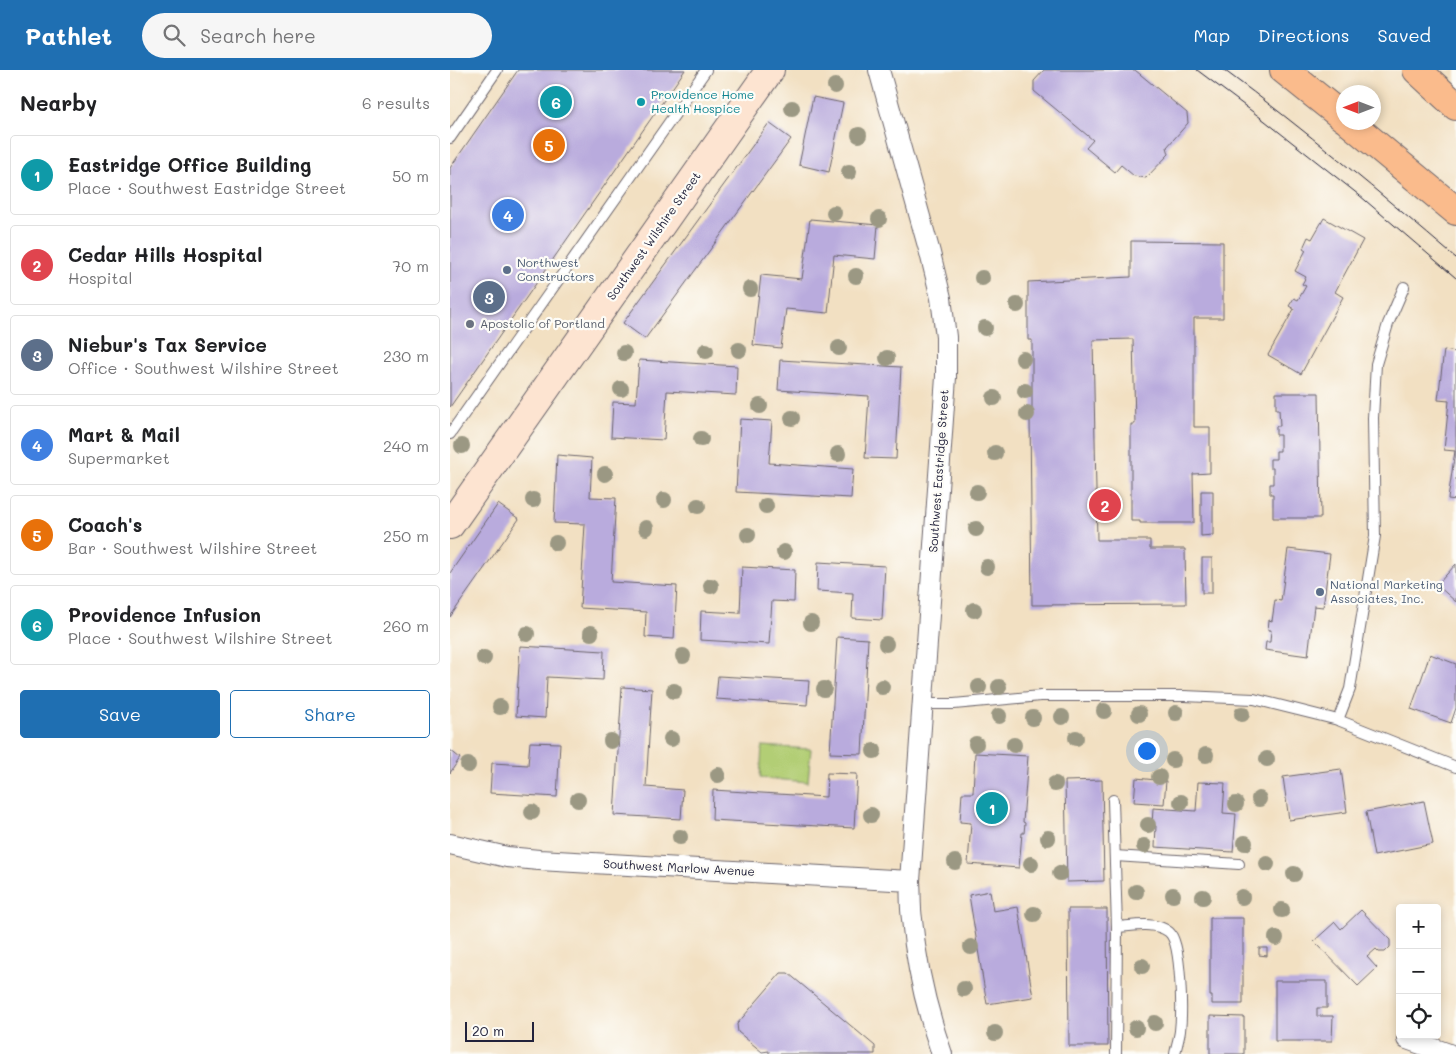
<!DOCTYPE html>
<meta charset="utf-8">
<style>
:root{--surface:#fff;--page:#f6f6f6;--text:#202124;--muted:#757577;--line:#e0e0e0;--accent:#1f6fb2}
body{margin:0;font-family:Mali,sans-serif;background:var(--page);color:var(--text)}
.controls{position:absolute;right:15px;bottom:15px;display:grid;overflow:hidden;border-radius:5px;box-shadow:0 2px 8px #0003}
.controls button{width:45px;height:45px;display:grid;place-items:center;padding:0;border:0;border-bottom:1px solid var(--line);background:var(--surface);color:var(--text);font:25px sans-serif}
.compass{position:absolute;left:886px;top:15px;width:45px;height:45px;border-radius:50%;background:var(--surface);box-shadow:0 2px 8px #0003;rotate:270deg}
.scale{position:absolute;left:15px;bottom:12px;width:69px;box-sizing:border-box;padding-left:5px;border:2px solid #22223b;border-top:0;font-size:14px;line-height:18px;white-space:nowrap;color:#22223b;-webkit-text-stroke:4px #fdfcf7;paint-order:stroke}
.you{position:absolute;left:696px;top:680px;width:18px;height:18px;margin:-12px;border:4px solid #fff;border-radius:50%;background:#1a73e8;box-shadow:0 0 0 8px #1a73e833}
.badge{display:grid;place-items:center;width:32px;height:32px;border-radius:50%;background:var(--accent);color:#fff;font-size:16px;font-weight:700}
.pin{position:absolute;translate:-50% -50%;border:2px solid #fff;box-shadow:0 1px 5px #0006}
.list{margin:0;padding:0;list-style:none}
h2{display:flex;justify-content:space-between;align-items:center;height:65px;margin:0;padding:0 20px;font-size:21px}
h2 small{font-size:16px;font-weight:400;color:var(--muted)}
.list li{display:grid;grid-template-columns:32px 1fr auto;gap:15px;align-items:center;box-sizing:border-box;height:80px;margin:0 10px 10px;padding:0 10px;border:1px solid var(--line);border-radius:5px}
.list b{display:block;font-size:19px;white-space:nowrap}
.list p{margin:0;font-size:16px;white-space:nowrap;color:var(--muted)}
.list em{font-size:16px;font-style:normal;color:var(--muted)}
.actions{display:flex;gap:10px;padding:15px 20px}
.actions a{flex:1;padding:11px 0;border:1px solid var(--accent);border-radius:5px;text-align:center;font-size:18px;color:var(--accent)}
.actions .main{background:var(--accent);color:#fff}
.icon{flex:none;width:28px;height:28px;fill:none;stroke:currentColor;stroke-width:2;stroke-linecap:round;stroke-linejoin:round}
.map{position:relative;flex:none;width:1006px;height:984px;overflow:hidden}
header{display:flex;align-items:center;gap:30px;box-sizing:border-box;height:70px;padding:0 25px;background:var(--accent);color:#fff}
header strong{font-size:24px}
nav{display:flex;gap:28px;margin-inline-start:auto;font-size:18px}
.search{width:350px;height:45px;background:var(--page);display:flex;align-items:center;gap:12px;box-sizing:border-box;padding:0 18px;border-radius:28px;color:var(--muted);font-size:19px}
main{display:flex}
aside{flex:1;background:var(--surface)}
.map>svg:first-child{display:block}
.green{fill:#b2ce75;stroke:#6a7858}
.building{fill:#b9abdd}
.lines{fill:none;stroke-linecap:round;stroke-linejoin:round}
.lane-casing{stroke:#6b646a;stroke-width:12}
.street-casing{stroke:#6b646a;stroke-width:22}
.secondary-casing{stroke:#6b646a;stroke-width:30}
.highway-casing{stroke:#6b646a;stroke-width:30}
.lane{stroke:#fff;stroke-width:10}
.street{stroke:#fff;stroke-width:20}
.secondary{stroke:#fde4d1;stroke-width:28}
.highway{stroke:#fabb8c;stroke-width:28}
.tram{stroke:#22223b;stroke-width:1}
.tree{fill:#9b9883}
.culture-dot{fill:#0f9aa8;stroke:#fdfcf7;stroke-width:2}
.service-dot{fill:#5c6f8a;stroke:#fdfcf7;stroke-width:2}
.worship-dot{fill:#6b7280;stroke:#fdfcf7;stroke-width:2}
.labels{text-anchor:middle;stroke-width:4.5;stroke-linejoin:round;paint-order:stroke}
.culture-label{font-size:12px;fill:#0d838f;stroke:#fdfcf7;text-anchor:start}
.street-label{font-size:12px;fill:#22223b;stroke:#fdfcf7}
.service-label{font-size:12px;fill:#4e5e75;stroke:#fdfcf7;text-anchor:start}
.worship-label{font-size:12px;fill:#5b616d;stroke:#fdfcf7;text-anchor:start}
</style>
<header>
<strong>Pathlet</strong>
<div class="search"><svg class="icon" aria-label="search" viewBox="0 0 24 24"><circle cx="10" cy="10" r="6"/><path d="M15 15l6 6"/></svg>Search here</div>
<nav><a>Map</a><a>Directions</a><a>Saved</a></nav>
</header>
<main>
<aside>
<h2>Nearby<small>6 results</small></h2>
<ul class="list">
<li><span class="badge" style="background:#0f9aa8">1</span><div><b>Eastridge Office Building</b><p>Place · Southwest Eastridge Street</p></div><em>50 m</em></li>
<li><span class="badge" style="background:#e0444e">2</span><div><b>Cedar Hills Hospital</b><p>Hospital</p></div><em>70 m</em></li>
<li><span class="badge" style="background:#5c6f8a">3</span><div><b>Niebur's Tax Service</b><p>Office · Southwest Wilshire Street</p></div><em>230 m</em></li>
<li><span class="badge" style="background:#3f7fe0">4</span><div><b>Mart &amp; Mail</b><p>Supermarket</p></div><em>240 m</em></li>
<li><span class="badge" style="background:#e8710a">5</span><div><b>Coach's</b><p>Bar · Southwest Wilshire Street</p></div><em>250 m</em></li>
<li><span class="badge" style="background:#0f9aa8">6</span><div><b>Providence Infusion</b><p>Place · Southwest Wilshire Street</p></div><em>260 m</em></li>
</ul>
<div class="actions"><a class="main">Save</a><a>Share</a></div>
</aside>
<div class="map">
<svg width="1006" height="984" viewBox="0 0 1006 984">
<rect width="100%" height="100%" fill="#fdfcf7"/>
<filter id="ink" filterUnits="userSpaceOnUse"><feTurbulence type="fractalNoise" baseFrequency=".02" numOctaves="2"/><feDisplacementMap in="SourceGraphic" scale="10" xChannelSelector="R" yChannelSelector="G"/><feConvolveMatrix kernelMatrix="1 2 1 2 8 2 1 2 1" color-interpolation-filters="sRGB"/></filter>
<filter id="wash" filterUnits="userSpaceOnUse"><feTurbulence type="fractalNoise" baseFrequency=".0096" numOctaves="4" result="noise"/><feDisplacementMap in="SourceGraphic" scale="20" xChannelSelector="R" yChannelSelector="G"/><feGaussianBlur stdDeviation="1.12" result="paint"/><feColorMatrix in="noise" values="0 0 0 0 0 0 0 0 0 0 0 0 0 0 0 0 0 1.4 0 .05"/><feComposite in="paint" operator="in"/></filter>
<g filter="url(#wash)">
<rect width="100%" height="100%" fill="#f2e0c2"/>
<path class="green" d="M312,676L361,679L358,712L310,708Z"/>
<g id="blocks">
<g class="building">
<path d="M68,0H235L0,337V98Z"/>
<path d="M594,0H685L737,43L738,53L717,77L719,84L696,108L684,106L671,95L665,102L636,78L643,70L584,21V11Z"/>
<path d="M363,27L393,33L379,102L349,95Z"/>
<path d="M319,53L341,69L195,269L173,253Z"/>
<path d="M874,148L913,170L885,222L893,227L851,304L818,285L844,239L839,236L844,228L848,230L856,216L852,214L856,207L845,201L856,180L853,178L858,167L862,169Z"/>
<path d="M360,149L428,155L425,189L384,185L378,243L336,239L331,278L303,275L311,205L352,209Z"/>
<path d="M681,171L773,172V248H744V357H760V403L743,404L744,453H690V451H681V354H685L683,269L643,270L647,470H700V479H735L736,534L582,535L580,347H582V270H578V212L681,207Z"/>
<path d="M994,280L1006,282V430L998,429L1005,381L994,380L999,331L988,330Z"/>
<path d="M189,290L287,296L286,325L217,321L214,370L161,367L163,332L186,333Z"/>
<path d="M330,290L451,297L446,389L415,388L419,326L328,320Z"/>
<path d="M826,323H869L871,448H823V424H820V414H823V398H820V389H826V381H830V365H826V356H830L829,339H826Z"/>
<path d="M290,349L322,351L319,393L403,399L401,428L286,422Z"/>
<path d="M107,385L142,388L140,427L166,428L161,512L227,516L224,569L195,567L196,542L130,538L135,454L104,453Z"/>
<path d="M751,421H763V465L751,466Z"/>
<path d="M48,434L69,449L0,547V503Z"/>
<path d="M838,479L880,484L873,537L864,536L858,586L815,580L816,572H820L821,560H818L819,550L822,551L825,530L831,531Z"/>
<rect x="752" y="488" width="10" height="35"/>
<path d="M368,492L435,496L432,550L402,548L403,523L367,521Z"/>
<path d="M1006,494V532L987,515Z"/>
<path d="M292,497L345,500L344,532L322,531L319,574L250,570L251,541L290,543Z"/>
<path d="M387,567L418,569L412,684L380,683Z"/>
<path d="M70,576L154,581L153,610L97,607L95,648L66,646Z"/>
<path d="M980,584L1006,594V638L1001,653L961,639Z"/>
<path d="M268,606L359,611L357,635L266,629Z"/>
<path d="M172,617L202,619L196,717L233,720L231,749L164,745Z"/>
<path d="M80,672L110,673L107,727L40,723L42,693L78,695Z"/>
<path d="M0,680L10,688L0,703Z"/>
<path d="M525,683L578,686L573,752L575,753L574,763H572L569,798L518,794L521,753L510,752L512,723H523Z"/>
<path d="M891,699L897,742L839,750L833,707Z"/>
<path d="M377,703L407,704L404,758L262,750L263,720L376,727Z"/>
<path d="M686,708L716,711L714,734L684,732Z"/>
<path d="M652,710L654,811L617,812L615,711Z"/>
<path d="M748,712L775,713L773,743L786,744L783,782L705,777L706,756H702L703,738L746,741Z"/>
<path d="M974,731L983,774L924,786L916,742Z"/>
<path d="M540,821L543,841L568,837L583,927L537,934L519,825Z"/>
<path d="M618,839H657L658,976H619Z"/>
<path d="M911,840L940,870V877L935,882H929L926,879L917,887L927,898L908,916L864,871L885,852L891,859Z"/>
<path d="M760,848H793V934H762V926H760Z"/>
<path d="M809,878H817V886L809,885Z"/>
<path d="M331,903H338L425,976V984H319V981L312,982L288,962L287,954Z"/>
<path d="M825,911H877V938H867V946H883L882,971H825Z"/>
<path d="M760,946L794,947V984H760Z"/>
</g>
</g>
</g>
<g filter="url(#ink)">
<use href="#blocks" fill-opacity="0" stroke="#6b646a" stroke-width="1"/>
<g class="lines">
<defs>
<g id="lane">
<path d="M0,68L47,0"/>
<path d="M0,364L256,0"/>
<path d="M472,634H504L591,626H734L804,629L888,650L1006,697"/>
<path d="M888,650L900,619L925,466L923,348L926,294L938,254L954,217"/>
<path d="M663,730L667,857"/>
<path d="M665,786L789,794"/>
<path d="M666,984L667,857C683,856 706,851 719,862C732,873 732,944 730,961C729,969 726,977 725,984"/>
</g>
<g id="street">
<path d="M429,0L480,183L491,228L496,267V307L460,811C461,823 460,837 462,849C466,895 477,941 492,984"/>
<path d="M0,774L57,787L89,790L460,811"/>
<path d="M957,969L999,984"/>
</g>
<path id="secondary" d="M0,455L320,0"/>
<g id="highway">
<path d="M834,0L894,48"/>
<path d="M967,0L1006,36"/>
<path d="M899,52L1006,141"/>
</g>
</defs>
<use href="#lane" class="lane-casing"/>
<use href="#street" class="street-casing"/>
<use href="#secondary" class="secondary-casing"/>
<use href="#highway" class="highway-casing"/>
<use href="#lane" class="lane"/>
<use href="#street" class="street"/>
<use href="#secondary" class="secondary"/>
<use href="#highway" class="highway"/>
<g class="tram">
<path d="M747,0L815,51L909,125L1006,208"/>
<path d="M774,0C854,59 930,123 1006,188"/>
</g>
</g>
<g class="tree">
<circle cx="385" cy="16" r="8"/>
<circle cx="342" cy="38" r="8"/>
<circle cx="409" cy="65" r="8"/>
<circle cx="399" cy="102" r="8"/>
<circle cx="384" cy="143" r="8"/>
<circle cx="429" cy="149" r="8"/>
<circle cx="406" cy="206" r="8"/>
<circle cx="532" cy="208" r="8"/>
<circle cx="300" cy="219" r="8"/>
<circle cx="567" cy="235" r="8"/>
<circle cx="535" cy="258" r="8"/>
<circle cx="389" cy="278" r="8"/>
<circle cx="289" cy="280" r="8"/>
<circle cx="256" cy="281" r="8"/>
<circle cx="174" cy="283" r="8"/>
<circle cx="437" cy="288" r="8"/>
<circle cx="573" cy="289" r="8"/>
<circle cx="171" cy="319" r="8"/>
<circle cx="575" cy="321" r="8"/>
<circle cx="544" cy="328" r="8"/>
<circle cx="310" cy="336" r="8"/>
<circle cx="577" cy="344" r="8"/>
<circle cx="342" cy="348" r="8"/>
<circle cx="251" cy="369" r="8"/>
<circle cx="12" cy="376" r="8"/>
<circle cx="545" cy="383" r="8"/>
<circle cx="388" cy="384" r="8"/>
<circle cx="155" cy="404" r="8"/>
<circle cx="527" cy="422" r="8"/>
<circle cx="83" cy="430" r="8"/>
<circle cx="214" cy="430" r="8"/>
<circle cx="248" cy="436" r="8"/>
<circle cx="316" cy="436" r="8"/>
<circle cx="196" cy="458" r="8"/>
<circle cx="526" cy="459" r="8"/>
<circle cx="298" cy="465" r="8"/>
<circle cx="106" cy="473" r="8"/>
<circle cx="334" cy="482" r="8"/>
<circle cx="537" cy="497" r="8"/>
<circle cx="261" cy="516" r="8"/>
<circle cx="524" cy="540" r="8"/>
<circle cx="361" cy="553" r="8"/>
<circle cx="141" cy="563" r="8"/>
<circle cx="77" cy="564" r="8"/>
<circle cx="436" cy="574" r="8"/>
<circle cx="233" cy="586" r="8"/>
<circle cx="34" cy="588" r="8"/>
<circle cx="432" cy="617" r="8"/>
<circle cx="529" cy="617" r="8"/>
<circle cx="549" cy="617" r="8"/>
<circle cx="374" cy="619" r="8"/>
<circle cx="224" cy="621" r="8"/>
<circle cx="50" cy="637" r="8"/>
<circle cx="654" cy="641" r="8"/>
<circle cx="726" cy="643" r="8"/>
<circle cx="689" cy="644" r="8"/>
<circle cx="792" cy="644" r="8"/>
<circle cx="549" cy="646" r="8"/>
<circle cx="612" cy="647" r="8"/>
<circle cx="583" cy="648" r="8"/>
<circle cx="626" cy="668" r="8"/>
<circle cx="221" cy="669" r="8"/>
<circle cx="161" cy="671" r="8"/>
<circle cx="526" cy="674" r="8"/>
<circle cx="564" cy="675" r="8"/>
<circle cx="424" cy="681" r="8"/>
<circle cx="697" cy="681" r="8"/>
<circle cx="756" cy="685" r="8"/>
<circle cx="817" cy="689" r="8"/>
<circle cx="723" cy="690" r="8"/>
<circle cx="18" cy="695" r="8"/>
<circle cx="268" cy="705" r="8"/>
<circle cx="709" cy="707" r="8"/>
<circle cx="605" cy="714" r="8"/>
<circle cx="809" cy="729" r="8"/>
<circle cx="128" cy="730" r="8"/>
<circle cx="731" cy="732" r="8"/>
<circle cx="786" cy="734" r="8"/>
<circle cx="82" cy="742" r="8"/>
<circle cx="421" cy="745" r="8"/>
<circle cx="698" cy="755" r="8"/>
<circle cx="230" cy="767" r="8"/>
<circle cx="598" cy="768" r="8"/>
<circle cx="795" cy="773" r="8"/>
<circle cx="694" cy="776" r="8"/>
<circle cx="505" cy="792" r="8"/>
<circle cx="581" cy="794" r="8"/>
<circle cx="817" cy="794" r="8"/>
<circle cx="610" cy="803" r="8"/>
<circle cx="844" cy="804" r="8"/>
<circle cx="686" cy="822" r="8"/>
<circle cx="723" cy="825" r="8"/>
<circle cx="753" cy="827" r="8"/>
<circle cx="792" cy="827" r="8"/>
<circle cx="832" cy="840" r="8"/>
<circle cx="584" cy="844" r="8"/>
<circle cx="826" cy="868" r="8"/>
<circle cx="521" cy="877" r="8"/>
<circle cx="692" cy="896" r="8"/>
<circle cx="514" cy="919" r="8"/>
<circle cx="705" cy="953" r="8"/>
<circle cx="686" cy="958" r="8"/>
<circle cx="545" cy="963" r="8"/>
</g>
</g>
<circle class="culture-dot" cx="191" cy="32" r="5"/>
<g class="service-dot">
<circle cx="57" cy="200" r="5"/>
<circle cx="870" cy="522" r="5"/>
</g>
<circle class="worship-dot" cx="20" cy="254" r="5"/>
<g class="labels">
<g class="culture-label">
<text x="201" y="29">Providence Home<tspan x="201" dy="14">Health Hospice</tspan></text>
</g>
<g class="street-label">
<text transform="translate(204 166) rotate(-55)" y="4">Southwest Wilshire Street</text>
<text transform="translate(489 401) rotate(-86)" y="4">Southwest Eastridge Street</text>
<text transform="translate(229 798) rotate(3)" y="4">Southwest Marlow Avenue</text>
</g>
<g class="service-label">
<text x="67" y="197">Northwest<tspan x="67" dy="14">Constructors</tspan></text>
<text x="880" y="519">National Marketing<tspan x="880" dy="14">Associates, Inc.</tspan></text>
</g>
<g class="worship-label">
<text x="30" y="258">Apostolic of Portland</text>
</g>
</g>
</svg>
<div class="controls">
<button>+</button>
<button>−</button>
<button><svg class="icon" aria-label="locate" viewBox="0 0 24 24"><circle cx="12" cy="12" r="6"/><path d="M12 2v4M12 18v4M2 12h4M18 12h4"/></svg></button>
</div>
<svg class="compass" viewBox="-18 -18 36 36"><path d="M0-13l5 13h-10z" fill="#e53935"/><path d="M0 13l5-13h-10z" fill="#757577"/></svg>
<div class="scale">20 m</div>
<div class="you"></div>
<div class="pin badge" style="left:542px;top:738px;background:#0f9aa8">1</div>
<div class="pin badge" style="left:655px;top:435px;background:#e0444e">2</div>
<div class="pin badge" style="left:39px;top:227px;background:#5c6f8a">3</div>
<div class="pin badge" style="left:58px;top:145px;background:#3f7fe0">4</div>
<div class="pin badge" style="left:99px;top:75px;background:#e8710a">5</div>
<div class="pin badge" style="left:106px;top:32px;background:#0f9aa8">6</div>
</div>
</main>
